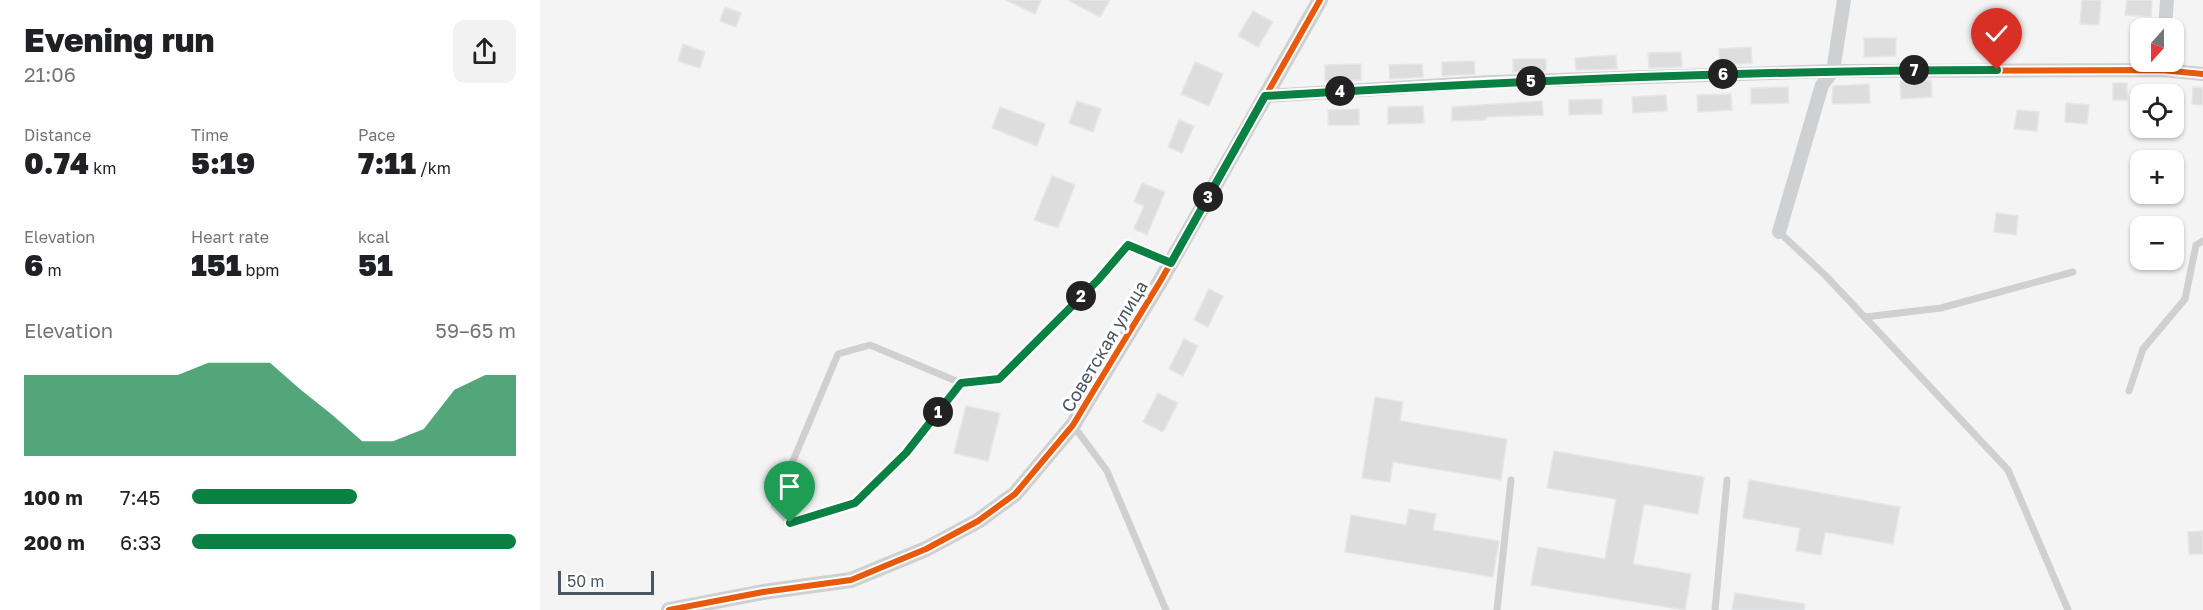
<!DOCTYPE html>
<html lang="en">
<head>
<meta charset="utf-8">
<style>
	:root { --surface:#fff; --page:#f2f2f2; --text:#202124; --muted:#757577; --accent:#0b8043 }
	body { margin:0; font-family:"Golos Text",sans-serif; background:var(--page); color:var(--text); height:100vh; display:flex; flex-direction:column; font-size:22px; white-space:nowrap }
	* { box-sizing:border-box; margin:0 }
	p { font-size:20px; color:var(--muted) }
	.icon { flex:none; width:33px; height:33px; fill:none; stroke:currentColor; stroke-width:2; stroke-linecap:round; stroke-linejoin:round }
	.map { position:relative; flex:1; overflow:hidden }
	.side { display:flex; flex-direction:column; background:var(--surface); width:540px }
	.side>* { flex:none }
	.needle { width:39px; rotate:201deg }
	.buttons { position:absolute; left:1590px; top:18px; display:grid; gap:12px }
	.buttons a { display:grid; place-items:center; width:54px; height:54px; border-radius:12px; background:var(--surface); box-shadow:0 2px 4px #0004; font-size:30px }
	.scale { position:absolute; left:18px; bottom:15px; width:96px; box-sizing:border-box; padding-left:6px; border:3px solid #4a5661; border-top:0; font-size:16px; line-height:21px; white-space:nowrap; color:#4a5661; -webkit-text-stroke:4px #fff; paint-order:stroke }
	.pin { position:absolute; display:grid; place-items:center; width:51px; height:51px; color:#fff; margin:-62px -26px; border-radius:50% 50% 50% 0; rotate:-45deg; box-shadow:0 0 6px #0007 }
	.pin .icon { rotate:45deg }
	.km { position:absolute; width:30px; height:30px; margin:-15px; border-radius:50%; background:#222; color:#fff; font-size:16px; line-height:30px; text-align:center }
	.round { display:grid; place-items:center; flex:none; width:63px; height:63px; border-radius:12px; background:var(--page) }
	.overview { display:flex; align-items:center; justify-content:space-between; height:102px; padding:0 24px }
	h1 { font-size:33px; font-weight:800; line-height:45px }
	.metrics { display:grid; grid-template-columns:repeat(3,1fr); gap:9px; height:102px; padding:6px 24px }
	.metrics div { display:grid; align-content:center }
	.metrics b { font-size:30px; font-weight:800 }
	.metrics small { font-size:16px; font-weight:400 }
	.metrics p { font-size:16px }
	.chart { height:168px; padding:12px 24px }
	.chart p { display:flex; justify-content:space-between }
	.chart svg { width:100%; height:108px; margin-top:6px; fill:var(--accent); opacity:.7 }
	ul { padding:0 24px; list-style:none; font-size:20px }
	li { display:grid; grid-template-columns:96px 72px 1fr; align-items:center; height:45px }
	li i { height:15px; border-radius:8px; background:var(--accent) }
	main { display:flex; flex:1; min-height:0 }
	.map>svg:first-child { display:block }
</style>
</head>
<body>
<main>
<section class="side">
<div class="overview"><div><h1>Evening run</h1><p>21:06</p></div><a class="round"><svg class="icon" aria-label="share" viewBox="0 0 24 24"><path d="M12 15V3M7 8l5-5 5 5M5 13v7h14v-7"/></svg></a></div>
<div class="metrics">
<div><p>Distance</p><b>0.74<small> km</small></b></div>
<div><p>Time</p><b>5:19</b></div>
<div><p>Pace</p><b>7:11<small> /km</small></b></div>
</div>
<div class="metrics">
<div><p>Elevation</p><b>6<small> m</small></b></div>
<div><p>Heart rate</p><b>151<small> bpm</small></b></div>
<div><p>kcal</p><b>51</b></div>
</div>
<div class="chart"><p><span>Elevation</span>59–65 m</p>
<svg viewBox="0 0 160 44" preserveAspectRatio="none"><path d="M0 44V11L10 11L20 11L30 11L40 11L50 11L60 6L70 6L80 6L90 17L100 27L110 38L120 38L130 33L140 17L150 11L160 11V44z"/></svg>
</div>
<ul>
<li><b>100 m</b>7:45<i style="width:51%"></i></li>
<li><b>200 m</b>6:33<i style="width:100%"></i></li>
</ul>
</section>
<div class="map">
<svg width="1663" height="610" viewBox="0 0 1663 610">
	<rect width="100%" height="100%" fill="#f4f4f4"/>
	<g fill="#ddddde" stroke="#e5e6e7" stroke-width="1.5">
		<path d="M466,0H501L495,14Z"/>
		<path d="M528,0H570L560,17Z"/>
		<path d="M1542,0H1561L1559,25L1540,24Z"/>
		<path d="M1587,0H1612L1611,17L1585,15Z"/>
		<path d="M185,7L201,13L196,27L180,21Z"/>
		<path d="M713,11L733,22L718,47L698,36Z"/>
		<path d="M1324,38H1356V56L1324,57Z"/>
		<path d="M143,44L165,52L160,68L138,61Z"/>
		<path d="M1211,47L1212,63L1180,65L1179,49Z"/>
		<path d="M1141,52L1142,67L1109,68L1108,53Z"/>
		<path d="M1076,55L1077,69L1036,70L1035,58Z"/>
		<path d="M973,59H1006V71L973,72Z"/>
		<path d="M934,61L935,74L902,76V62Z"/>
		<path d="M655,62L683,74L669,106L641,94Z"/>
		<path d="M821,64V80L785,81V65Z"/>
		<path d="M882,64L883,77L850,79L849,65Z"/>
		<path d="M1391,80L1392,97L1361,99L1360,81Z"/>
		<rect x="1573" y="83" width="14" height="17"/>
		<path d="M1329,84L1330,103L1292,104L1293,86Z"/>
		<path d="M1248,87L1249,103L1211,104V88Z"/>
		<path d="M1653,87L1663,88V105L1652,104Z"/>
		<path d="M1191,94L1192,110L1158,112L1157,95Z"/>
		<path d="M1126,95L1127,111L1093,113L1092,97Z"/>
		<path d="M1062,99V114L1029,115V100Z"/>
		<path d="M537,101L561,109L553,132L529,123Z"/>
		<path d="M1002,101L1003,115L946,117V120L912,121V107Z"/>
		<path d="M1526,103L1549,105L1547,124L1525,122Z"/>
		<path d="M883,106L884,123L848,124V107Z"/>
		<path d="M460,107L505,124L497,146L452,128Z"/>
		<path d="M819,109V125H788V110Z"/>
		<path d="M1477,110L1499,112L1497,131L1474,129Z"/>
		<path d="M639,120L654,126L642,153L628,147Z"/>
		<path d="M512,176L535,185L518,228L494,220Z"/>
		<path d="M602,183L625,192L607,235L594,229L604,206L594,202Z"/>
		<path d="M1456,213L1478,216L1476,235L1454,232Z"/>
		<path d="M669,289L683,296L668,327L654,320Z"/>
		<path d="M644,339L658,346L643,376L629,369Z"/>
		<path d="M618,393L638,403L623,432L603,422Z"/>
		<path d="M835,397L863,402L860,421L967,439L961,480L853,462L850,482L822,478Z"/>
		<path d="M426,406L460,413L448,461L414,453Z"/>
		<path d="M1014,451L1164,477L1158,514L1104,504L1093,564L1151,574L1145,610L991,585L998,547L1065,559L1076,499L1007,488Z"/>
		<path d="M1209,480L1360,507L1353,544L1285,532L1281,555L1256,551L1260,528L1203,518Z"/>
		<path d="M869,509L896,514L893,530L959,541L953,577L805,552L811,515L866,525Z"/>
		<path d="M1663,531V554H1649L1648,532Z"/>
		<path d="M1195,593L1265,604L1264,610H1192Z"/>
	</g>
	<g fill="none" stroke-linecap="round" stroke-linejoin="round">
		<g stroke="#ced0d2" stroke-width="7">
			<path d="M1239,232L1286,276L1468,470L1528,610"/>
			<path d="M1325,317L1401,308L1533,272"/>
			<path d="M421,383L366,453L315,503L250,523L234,506L298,354L330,345L421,383L459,379L558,280L588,245L631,263"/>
			<path d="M1589,391L1603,349L1645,299L1656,245L1663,241"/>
			<path d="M533,425L567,471L626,610"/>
			<path d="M957,610L971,480"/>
			<path d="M1175,610L1187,480"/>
		</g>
		<g stroke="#ced0d2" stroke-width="14">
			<path d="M1625,28L1627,0"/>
			<path d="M725,96L951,82L1293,71L1621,70L1663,74"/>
			<path d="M1239,232L1282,85L1293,71L1304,0"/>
		</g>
		<path stroke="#ced0d2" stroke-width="16" d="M129,610L223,592L311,580L386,549L438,521L475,494L533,425L554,390L621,280L780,0"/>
		<defs>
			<g id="cycleway">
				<path d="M725,96L951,82L1293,71L1621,70L1663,74"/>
				<path d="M129,610L223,592L311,580L386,549L438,521L475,494L533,425L554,390L621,280L780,0"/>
			</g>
		</defs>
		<use href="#cycleway" stroke="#fff" stroke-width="10"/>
		<use href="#cycleway" stroke="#e8590c" stroke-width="6"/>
	</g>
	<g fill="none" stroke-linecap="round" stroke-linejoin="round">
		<defs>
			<path id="route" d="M250,523L315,503L366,453L421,383L459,379L558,280L588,245L631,263L725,96C969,81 1213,70 1457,70"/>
		</defs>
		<use href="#route" stroke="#fff" stroke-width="12"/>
		<use href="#route" stroke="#0b8043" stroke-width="8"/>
	</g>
	<g text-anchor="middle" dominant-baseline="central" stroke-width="6" stroke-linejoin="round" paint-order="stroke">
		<g font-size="18" fill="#4a5661" stroke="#fff">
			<text transform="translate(564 346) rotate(-59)">Советская улица</text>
		</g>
	</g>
</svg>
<div class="buttons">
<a><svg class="needle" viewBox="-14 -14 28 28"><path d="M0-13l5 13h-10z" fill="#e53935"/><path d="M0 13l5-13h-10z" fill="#757577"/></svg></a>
<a><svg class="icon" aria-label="locate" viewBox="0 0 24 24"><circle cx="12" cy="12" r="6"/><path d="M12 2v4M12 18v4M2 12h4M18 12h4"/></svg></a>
<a>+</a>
<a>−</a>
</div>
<div class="scale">50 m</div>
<div class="pin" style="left:250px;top:523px;background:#1e9e55"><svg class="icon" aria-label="arrive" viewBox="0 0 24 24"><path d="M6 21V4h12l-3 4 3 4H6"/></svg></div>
<div class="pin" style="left:1457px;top:70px;background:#d93025"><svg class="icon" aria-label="check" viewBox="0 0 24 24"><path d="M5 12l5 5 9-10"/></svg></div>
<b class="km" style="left:398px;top:412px">1</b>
<b class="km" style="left:541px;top:296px">2</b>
<b class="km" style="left:668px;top:197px">3</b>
<b class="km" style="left:800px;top:91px">4</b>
<b class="km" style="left:991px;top:81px">5</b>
<b class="km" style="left:1183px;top:74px">6</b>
<b class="km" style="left:1374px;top:70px">7</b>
</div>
</main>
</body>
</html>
